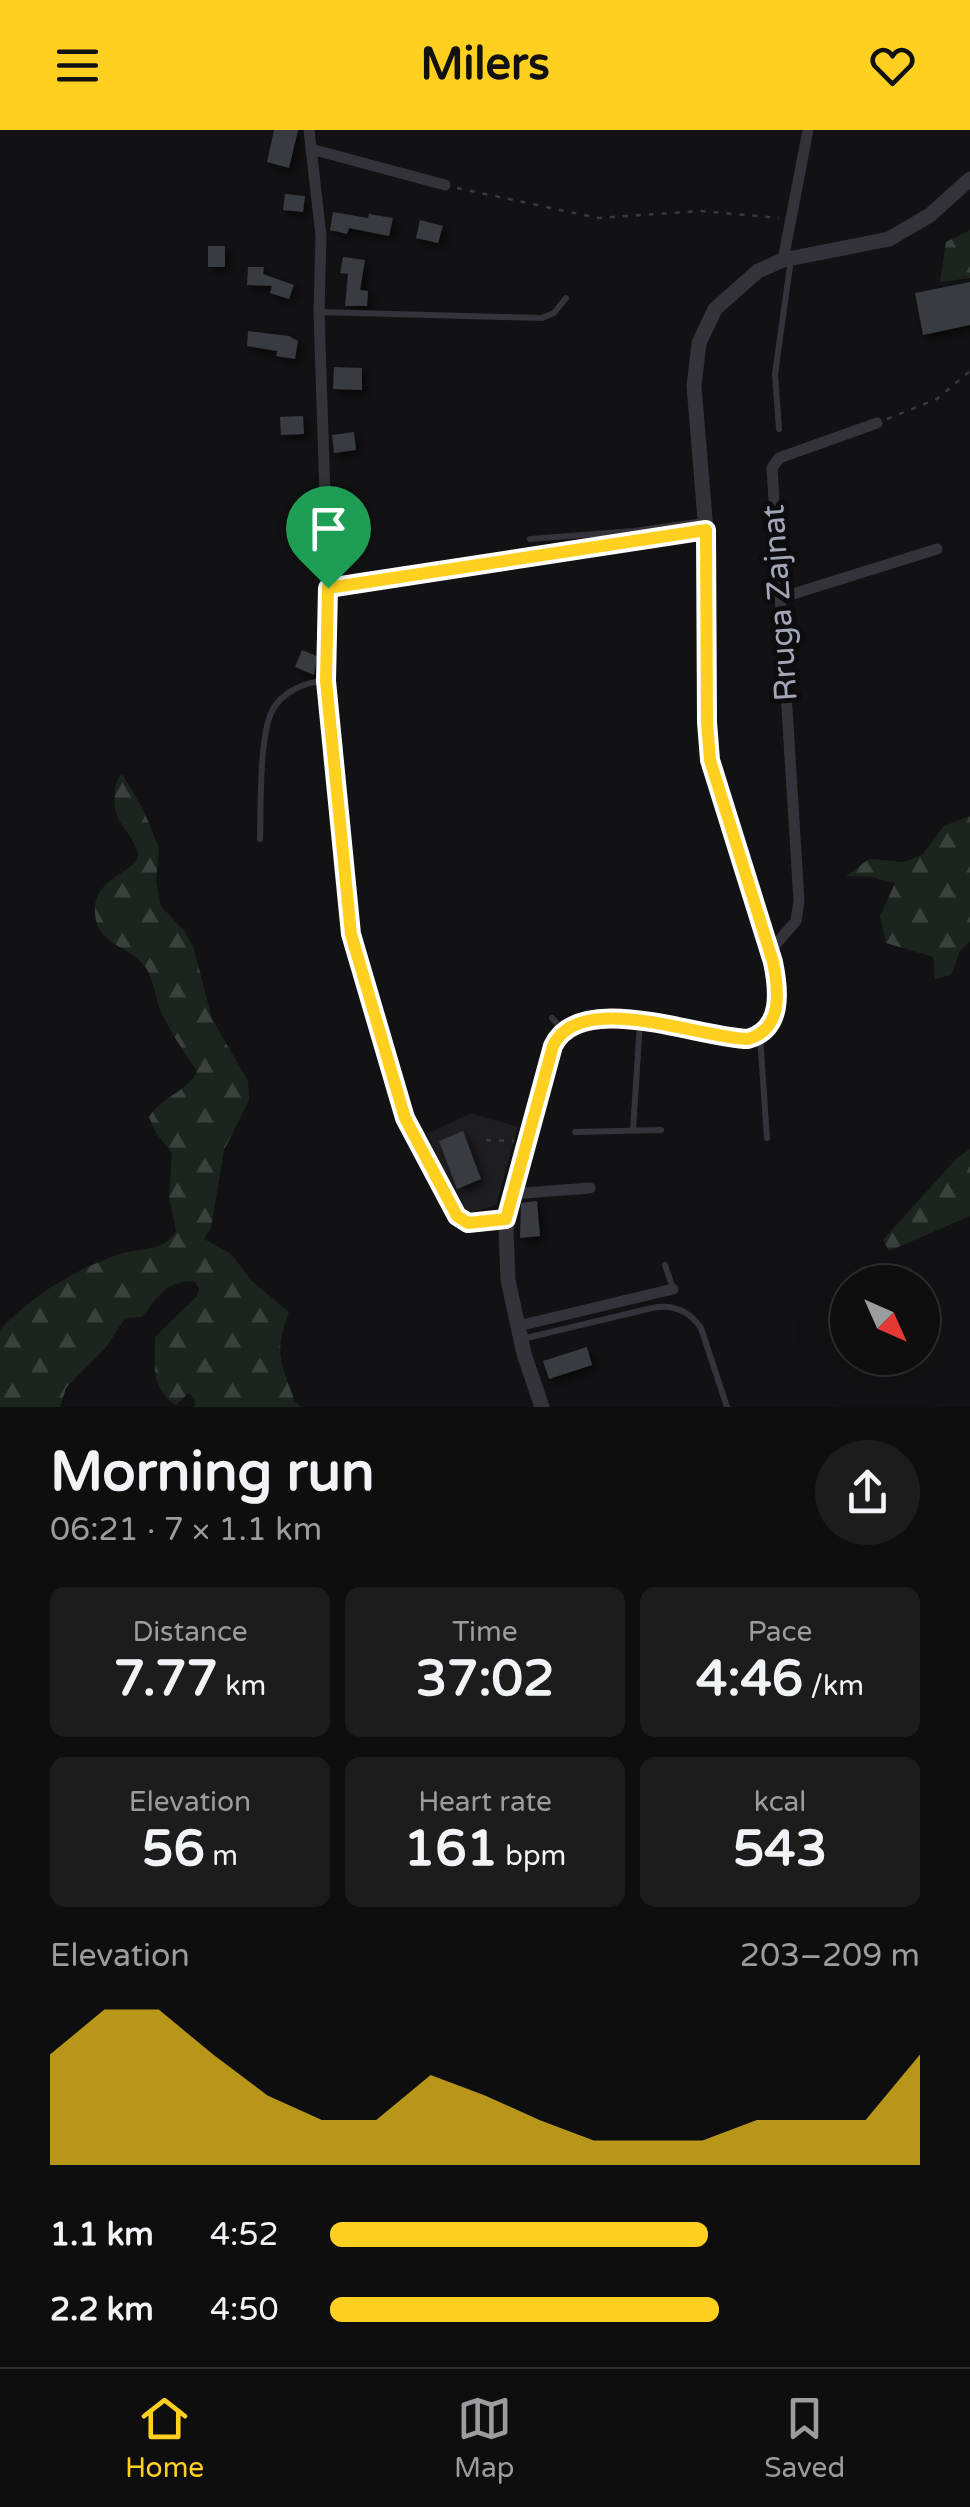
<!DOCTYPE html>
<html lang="en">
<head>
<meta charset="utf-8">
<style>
	:root { --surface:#0e0e0f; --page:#1c1c1d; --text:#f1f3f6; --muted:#9b9c9e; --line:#2e2e2f; --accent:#ffd01f }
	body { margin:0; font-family:"Varela Round",sans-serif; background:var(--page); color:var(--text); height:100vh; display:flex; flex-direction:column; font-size:38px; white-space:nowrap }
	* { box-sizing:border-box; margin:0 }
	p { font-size:32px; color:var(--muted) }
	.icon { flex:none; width:55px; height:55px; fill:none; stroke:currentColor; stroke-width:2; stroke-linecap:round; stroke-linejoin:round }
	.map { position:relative; height:1277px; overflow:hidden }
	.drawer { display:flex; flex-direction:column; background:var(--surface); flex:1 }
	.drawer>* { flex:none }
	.needle { width:65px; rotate:135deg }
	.controls { position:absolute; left:830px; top:1135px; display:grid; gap:20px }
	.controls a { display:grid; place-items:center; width:110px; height:110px; border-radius:50%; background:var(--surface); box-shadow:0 10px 40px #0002,0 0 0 2px var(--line); font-size:50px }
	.pin { position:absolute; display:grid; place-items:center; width:85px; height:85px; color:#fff; margin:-102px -42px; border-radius:50% 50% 50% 0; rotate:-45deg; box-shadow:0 0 10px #0007 }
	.pin .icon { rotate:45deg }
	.round { display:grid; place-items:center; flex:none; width:105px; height:105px; border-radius:52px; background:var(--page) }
	.summary { display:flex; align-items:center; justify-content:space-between; height:170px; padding:0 50px }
	h1 { font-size:55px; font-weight:700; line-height:75px }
	.metrics { display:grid; grid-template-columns:repeat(3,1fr); gap:15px; height:170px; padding:10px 50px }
	.metrics div { display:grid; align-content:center; border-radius:15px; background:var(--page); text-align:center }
	.metrics b { font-size:50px; font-weight:700 }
	.metrics small { font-size:28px; font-weight:400 }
	.metrics p { font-size:28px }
	.chart { height:280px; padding:20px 50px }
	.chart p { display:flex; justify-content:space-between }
	.chart svg { width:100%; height:180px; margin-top:10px; fill:var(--accent); opacity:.7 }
	ul { padding:0 50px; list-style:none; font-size:32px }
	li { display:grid; grid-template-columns:160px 120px 1fr; align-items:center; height:75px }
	li i { height:25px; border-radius:12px; background:var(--accent) }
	header { display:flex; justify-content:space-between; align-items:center; height:130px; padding:0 50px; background:var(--accent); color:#111; font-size:45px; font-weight:700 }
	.tab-bar { display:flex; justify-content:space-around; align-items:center; height:140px; border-top:2px solid var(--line); background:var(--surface); font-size:28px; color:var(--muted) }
	.tab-bar a { display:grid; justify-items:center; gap:5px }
	.tab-bar .selected { color:var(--accent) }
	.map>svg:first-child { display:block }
</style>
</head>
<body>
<header><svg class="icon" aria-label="menu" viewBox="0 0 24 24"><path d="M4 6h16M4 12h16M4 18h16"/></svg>Milers<svg class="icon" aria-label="heart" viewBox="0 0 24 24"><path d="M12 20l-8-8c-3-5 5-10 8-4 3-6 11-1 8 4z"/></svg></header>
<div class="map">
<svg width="970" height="1277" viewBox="0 0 970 1277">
	<defs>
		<pattern id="forest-firs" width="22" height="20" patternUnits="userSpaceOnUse" patternTransform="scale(2.5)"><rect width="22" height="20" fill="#1c241e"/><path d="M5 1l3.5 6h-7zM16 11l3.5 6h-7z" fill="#3a413c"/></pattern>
		<filter id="shadow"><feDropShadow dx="4.5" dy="4.5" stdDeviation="5" flood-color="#0009"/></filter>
	</defs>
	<rect width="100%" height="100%" fill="#121214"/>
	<path fill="#1e1e21" d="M471,983L518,997L496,1075L463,1085L427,1004Z"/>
	<g fill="url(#forest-firs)">
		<path d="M970,100V148L940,152L946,112Z"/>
		<path d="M122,644L143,679L159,718L156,751L161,776L185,802L194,819L212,889L248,951L249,970L224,1020L211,1098L204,1109L231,1124L252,1151L289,1182C273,1224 281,1232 295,1272L302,1277H194L195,1270L189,1263L176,1275C150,1260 155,1233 155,1207L197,1166L199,1158L194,1151C165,1151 159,1166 142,1187L125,1188L107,1216L66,1258L60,1277H0V1200C32,1165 76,1139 120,1124C140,1117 164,1123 176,1101L169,1067L172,1023L156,1003L149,987C162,966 189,961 197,941C184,922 171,903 161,882C155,868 154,850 146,838C131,815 98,817 95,784C91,743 145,743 137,720C128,697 112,693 115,664C116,655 115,651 122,644Z"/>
		<path d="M970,686V811L960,821L951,845L935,849L933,827L886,813L880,786L895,753L871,747L846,746L869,729L904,732L922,725L944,696Z"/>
		<path d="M970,1019V1086L889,1121L883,1110L957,1028Z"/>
	</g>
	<g fill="#393a3f" filter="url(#shadow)">
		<path d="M274,0H298L289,38L267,32Z"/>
		<path d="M285,64L305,66L303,82L283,80Z"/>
		<path d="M333,82L368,88L369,84L393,88L389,106L349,98L347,104L330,100Z"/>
		<path d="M420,90L443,96L438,113L416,108Z"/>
		<rect x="208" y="116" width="17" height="21"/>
		<path d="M343,127L365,130L360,160L368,161L367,176H345L348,144L340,143Z"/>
		<path d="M248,137H264L263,144L294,155L289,169L270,163L272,156L247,155Z"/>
		<path d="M970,152V195L923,205L915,163Z"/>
		<path d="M248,201L289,206L298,211L295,229L276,226L277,221L247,216Z"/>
		<path d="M334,237L362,238V260L333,259Z"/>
		<path d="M303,286L304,304L281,305L280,287Z"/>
		<path d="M354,302L356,320L334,323L332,305Z"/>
		<path d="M302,520L317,526L314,545L295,537Z"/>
		<path d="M463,1001L481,1049L457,1059L439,1011Z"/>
		<path d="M537,1071L540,1106L520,1108L521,1073Z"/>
		<path d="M587,1217L592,1235L549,1249L543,1231Z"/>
	</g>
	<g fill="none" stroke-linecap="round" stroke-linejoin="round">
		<g stroke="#393a40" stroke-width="2.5" stroke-dasharray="5 8" stroke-linecap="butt">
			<path d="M457,58L598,88L701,81L779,88"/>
			<path d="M887,289L937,269L970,241"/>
			<path d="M486,1010L514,1011"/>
		</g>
		<g stroke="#333339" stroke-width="6">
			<path d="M320,182L542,188L554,183L566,168"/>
			<path d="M779,299L775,244L791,129"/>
			<path d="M530,409L634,401L704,391"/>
			<path d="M260,709C261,678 259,607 272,581C282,562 304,552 325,551"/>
			<path d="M552,888L562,899"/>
			<path d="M760,906L767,1008"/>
			<path d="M633,1000L640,892"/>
			<path d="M575,1002L661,1000"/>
			<path d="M665,1135L673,1158"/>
			<path d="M522,1209L652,1178C672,1174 689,1181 701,1198L727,1277"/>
		</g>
		<g stroke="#333339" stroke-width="11">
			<path d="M309,0L321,106L319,182L328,458L326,551L348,787L405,988L457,1086L468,1093L506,1089"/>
			<path d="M311,19L445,55"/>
			<path d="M783,130L808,0"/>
			<path d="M328,458L706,400"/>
			<path d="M780,468L937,419"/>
			<path d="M770,821L796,791L799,771L772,338L779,328L877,293"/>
			<path d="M511,1064L590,1058"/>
			<path d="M518,1196L673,1159"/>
		</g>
		<path stroke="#333339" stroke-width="15" d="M542,1277L524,1224L508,1150L506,1100L511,1064L557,907C591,865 700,908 748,909L765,900L774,888L777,857L773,833L715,649L708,612L707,413L694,256L699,213L715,179L758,141L783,130L889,109L930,85L970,49"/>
	</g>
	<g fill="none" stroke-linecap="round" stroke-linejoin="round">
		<defs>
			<path id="route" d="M706,400L707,592L710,630L773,832C779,861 783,899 748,909C699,908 580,859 553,916L506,1089L468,1093L457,1086L405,988L351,804L326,551L328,458Z"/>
		</defs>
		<use href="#route" stroke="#fff" stroke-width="20"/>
		<use href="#route" stroke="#ffd01f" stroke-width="12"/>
	</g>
	<g text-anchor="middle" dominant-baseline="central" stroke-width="10" stroke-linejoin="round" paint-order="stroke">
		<g font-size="32" fill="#a2a6b6" stroke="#0d0d0f">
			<text transform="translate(780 473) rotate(-94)">Rruga Zajnat</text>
		</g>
	</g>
</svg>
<div class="controls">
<a><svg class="needle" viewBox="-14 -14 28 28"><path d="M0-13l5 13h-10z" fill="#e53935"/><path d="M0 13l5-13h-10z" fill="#9b9c9e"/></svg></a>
</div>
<div class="pin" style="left:328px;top:458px;background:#1e9e55"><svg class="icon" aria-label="arrive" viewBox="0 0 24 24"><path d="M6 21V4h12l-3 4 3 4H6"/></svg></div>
</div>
<section class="drawer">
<div class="summary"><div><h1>Morning run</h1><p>06:21 · 7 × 1.1 km</p></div><a class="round"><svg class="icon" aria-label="share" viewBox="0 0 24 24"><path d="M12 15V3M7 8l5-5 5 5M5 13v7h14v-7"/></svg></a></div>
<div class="metrics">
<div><p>Distance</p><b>7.77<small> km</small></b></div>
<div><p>Time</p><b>37:02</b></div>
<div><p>Pace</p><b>4:46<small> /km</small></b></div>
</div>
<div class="metrics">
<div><p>Elevation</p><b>56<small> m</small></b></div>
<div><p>Heart rate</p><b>161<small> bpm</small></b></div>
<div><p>kcal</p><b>543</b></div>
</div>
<div class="chart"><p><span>Elevation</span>203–209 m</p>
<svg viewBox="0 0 160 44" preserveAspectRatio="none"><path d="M0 44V17L10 6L20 6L30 17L40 27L50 33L60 33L70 22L80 27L90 33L100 38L110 38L120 38L130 33L140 33L150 33L160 17V44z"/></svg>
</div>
<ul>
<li><b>1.1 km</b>4:52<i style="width:64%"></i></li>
<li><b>2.2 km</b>4:50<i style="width:66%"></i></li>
</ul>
</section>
<nav class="tab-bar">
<a class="selected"><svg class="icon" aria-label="home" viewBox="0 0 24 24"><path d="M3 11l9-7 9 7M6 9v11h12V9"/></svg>Home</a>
<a><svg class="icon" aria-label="map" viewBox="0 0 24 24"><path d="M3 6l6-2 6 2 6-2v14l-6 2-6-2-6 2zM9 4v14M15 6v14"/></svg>Map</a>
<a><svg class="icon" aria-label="saved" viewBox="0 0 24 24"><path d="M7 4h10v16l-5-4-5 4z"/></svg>Saved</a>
</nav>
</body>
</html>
